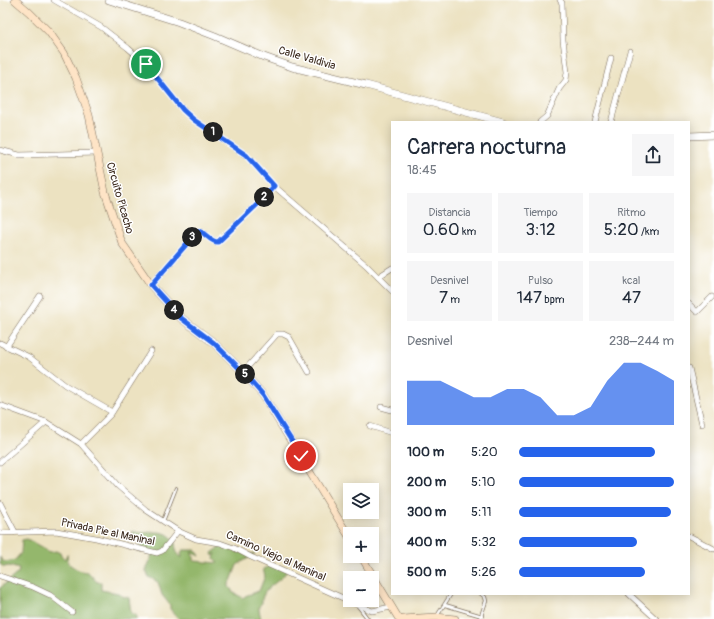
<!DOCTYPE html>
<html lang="es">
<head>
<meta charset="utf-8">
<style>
	:root { --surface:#fff; --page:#f6f6f7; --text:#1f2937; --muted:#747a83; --accent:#2563eb }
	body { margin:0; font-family:Pangolin,sans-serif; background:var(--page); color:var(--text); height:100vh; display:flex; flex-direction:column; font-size:15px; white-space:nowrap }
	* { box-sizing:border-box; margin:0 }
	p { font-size:13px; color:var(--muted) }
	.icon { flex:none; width:22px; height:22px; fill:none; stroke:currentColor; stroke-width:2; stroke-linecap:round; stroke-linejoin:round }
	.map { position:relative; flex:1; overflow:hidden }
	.side { position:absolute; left:391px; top:121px; width:299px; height:474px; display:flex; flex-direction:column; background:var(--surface); border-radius:0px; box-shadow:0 2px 10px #0003 }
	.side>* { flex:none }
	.controls { position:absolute; left:343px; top:483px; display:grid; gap:8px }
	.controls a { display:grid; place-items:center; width:36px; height:36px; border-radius:0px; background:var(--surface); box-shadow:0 2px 10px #0003; font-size:20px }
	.pin { position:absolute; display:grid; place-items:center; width:34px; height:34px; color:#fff; margin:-17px; border:2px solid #fff; border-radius:50%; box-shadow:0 1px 4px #0007 }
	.km { position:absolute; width:20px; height:20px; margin:-10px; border-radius:50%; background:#222; color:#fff; font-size:11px; line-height:20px; text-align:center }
	.round { display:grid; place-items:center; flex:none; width:42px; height:42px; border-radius:0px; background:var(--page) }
	.overview { display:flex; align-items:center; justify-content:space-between; height:68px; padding:0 16px }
	h1 { font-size:22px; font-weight:600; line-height:30px }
	.metrics { display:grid; grid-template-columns:repeat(3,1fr); gap:6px; height:68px; padding:4px 16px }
	.metrics div { display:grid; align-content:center; border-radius:0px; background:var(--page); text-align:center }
	.metrics b { font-size:17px; font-weight:600 }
	.metrics small { font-size:11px; font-weight:400 }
	.metrics p { font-size:11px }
	.chart { height:112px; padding:8px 16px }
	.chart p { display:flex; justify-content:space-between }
	.chart svg { width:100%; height:72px; margin-top:4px; fill:var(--accent); opacity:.7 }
	ul { padding:0 16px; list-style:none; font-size:13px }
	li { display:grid; grid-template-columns:64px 48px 1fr; align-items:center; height:30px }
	li i { height:10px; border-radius:5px; background:var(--accent) }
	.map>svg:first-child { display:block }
</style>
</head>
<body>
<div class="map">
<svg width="714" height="619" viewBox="0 0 714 619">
	<rect width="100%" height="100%" fill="#fff"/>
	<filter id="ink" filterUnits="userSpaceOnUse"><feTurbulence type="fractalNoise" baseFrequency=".025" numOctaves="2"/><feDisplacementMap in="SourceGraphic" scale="8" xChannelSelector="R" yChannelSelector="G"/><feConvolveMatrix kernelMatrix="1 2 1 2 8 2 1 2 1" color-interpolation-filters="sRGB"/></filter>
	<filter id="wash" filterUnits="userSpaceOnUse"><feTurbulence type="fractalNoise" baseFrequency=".012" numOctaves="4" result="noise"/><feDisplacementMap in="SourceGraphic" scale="16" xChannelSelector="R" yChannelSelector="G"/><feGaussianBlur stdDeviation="0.9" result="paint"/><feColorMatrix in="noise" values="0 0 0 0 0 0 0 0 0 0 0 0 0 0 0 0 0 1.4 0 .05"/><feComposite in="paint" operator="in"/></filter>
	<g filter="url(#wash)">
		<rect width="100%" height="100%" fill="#ece2c1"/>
		<g fill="#94b76c" stroke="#687045">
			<path d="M132,531C144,535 153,530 164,533C169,534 171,538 175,540C175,547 176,554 182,558L181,553L183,550H196L200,556L191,552L194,557V561L218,563L214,558L216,553L213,556L212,553L223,545L246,554H255L237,565L231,581L229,583V587L232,590V592L243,598L245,596L259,591L265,576L263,569L272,565L288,569C281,583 261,587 262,603L259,606V610L261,619H179L170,609V605L162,595L158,582L149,577L146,571L152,555L141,549L139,553L138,549L142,547L133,535Z"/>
			<path d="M27,539L50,552L56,551L60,553L61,556L65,559L67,554L68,563C74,568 80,572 88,572L97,582H101V590L118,593L122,596L129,598L131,613L136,615L137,619H0V588L18,573L19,569L9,566L4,567L0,564V557L2,561L7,562L15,560L21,553L22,540Z"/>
		</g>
	</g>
	<g filter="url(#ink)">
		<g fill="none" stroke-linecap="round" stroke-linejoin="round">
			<defs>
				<g id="service">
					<path d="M163,521L176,488"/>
					<path d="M445,605L482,616"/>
					<path d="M358,606L368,619"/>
					<path d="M437,616L451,594"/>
					<path d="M480,619L486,601L485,597L481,594"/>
				</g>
				<g id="minor">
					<path d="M54,0L101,27L128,48L146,64L183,110L194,120L246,155L274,186L366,265L392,291"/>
					<path d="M540,122L547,116L559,89L566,80L567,72L563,40L562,3L560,0"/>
					<path d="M595,122L611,58"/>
					<path d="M611,122L630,51"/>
					<path d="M0,150L19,155L97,153"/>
					<path d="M378,277L392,268"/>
					<path d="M151,285L197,232L200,231C206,234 211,242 218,242L263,199L274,186"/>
					<path d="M689,304L697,312L712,297"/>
					<path d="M0,343L29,357L65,385L112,412"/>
					<path d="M6,347L40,296"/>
					<path d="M689,368L702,424"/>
					<path d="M243,372L277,334H283L289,337L309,372"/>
					<path d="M0,405L46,422L81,444L118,486L146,510L178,531L196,539L220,543L234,548L251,557L372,611L391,607"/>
					<path d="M381,407L392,410"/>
					<path d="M370,426L392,433"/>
					<path d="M81,444L111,414L151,351"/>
					<path d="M0,462L46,422"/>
					<path d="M0,503L15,532"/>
					<path d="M0,533L56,531L96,538L157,553L162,551L178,531"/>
					<path d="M689,536L714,549"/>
					<path d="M0,576L33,587L50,595L72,612"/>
					<path d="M629,594L656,619"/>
				</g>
				<g id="tertiary">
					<path d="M109,0L179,22L215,36L264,57L292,67L366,85L503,122"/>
					<path d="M689,136L714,135"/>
				</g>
				<g id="secondary">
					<path d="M15,0L29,12L49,32L64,53L76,78L89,115L105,192L122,243L151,285L181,318L214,343L243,372L263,395L350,538"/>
					<path d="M361,556L399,619"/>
					<path d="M403,619L436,617L455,619"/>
				</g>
			</defs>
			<use href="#service" stroke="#796a57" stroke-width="4"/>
			<use href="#minor" stroke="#796a57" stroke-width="6"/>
			<use href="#tertiary" stroke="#796a57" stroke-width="8"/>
			<use href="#secondary" stroke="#796a57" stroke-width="8"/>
			<use href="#service" stroke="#fff" stroke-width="2.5"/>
			<use href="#minor" stroke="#fff" stroke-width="5"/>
			<use href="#tertiary" stroke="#fff" stroke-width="7"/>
			<use href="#secondary" stroke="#fee4c6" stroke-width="7"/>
		</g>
	</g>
	<g fill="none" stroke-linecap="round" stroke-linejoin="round" filter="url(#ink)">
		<defs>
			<path id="route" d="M146,64L183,110L194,120L246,155L274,186L263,199L218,242C211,242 206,234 200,231L197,232L151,285L181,318L214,343L243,372L263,395L301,456"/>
		</defs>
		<use href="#route" stroke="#fff" stroke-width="8"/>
		<use href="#route" stroke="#2563eb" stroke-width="5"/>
	</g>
	<g text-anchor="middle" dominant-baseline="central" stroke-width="3" stroke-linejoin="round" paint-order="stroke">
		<g font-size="11" fill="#3b2a1e" stroke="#fff">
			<text transform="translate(307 58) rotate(16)">Calle Valdivia</text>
			<text transform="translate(120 198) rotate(74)">Circuito Picacho</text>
			<text transform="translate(108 532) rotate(12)">Privada Pie al Maninal</text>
			<text transform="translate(276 556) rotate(24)">Camino Viejo al Maninal</text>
		</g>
	</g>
</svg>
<div class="controls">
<a><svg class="icon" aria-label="layers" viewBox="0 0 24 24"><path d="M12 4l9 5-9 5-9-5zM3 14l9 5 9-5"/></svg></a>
<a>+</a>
<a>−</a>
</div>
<div class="pin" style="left:146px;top:64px;background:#1e9e55"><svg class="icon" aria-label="arrive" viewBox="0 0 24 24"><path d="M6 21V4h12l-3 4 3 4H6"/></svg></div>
<div class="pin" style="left:301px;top:456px;background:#d93025"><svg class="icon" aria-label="check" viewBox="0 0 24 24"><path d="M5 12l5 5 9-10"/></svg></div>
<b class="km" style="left:213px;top:132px">1</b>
<b class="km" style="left:264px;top:197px">2</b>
<b class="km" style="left:192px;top:237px">3</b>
<b class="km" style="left:174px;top:310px">4</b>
<b class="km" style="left:245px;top:374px">5</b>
<section class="side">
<div class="overview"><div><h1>Carrera nocturna</h1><p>18:45</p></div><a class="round"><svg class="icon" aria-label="share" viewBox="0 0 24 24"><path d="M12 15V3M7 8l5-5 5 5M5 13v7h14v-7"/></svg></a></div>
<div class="metrics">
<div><p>Distancia</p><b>0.60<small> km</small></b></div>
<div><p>Tiempo</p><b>3:12</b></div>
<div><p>Ritmo</p><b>5:20<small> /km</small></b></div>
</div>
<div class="metrics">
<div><p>Desnivel</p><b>7<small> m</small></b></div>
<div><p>Pulso</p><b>147<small> bpm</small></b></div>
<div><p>kcal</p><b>47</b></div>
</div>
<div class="chart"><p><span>Desnivel</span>238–244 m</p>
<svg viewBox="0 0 160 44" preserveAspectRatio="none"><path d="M0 44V17L10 17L20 17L30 22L40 27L50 27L60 22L70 22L80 27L90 38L100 38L110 33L120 17L130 6L140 6L150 11L160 17V44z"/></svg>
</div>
<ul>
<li><b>100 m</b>5:20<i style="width:88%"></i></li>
<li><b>200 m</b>5:10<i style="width:100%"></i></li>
<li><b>300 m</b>5:11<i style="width:98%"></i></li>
<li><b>400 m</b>5:32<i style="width:76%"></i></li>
<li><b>500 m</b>5:26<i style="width:81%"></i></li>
</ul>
</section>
</div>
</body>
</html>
